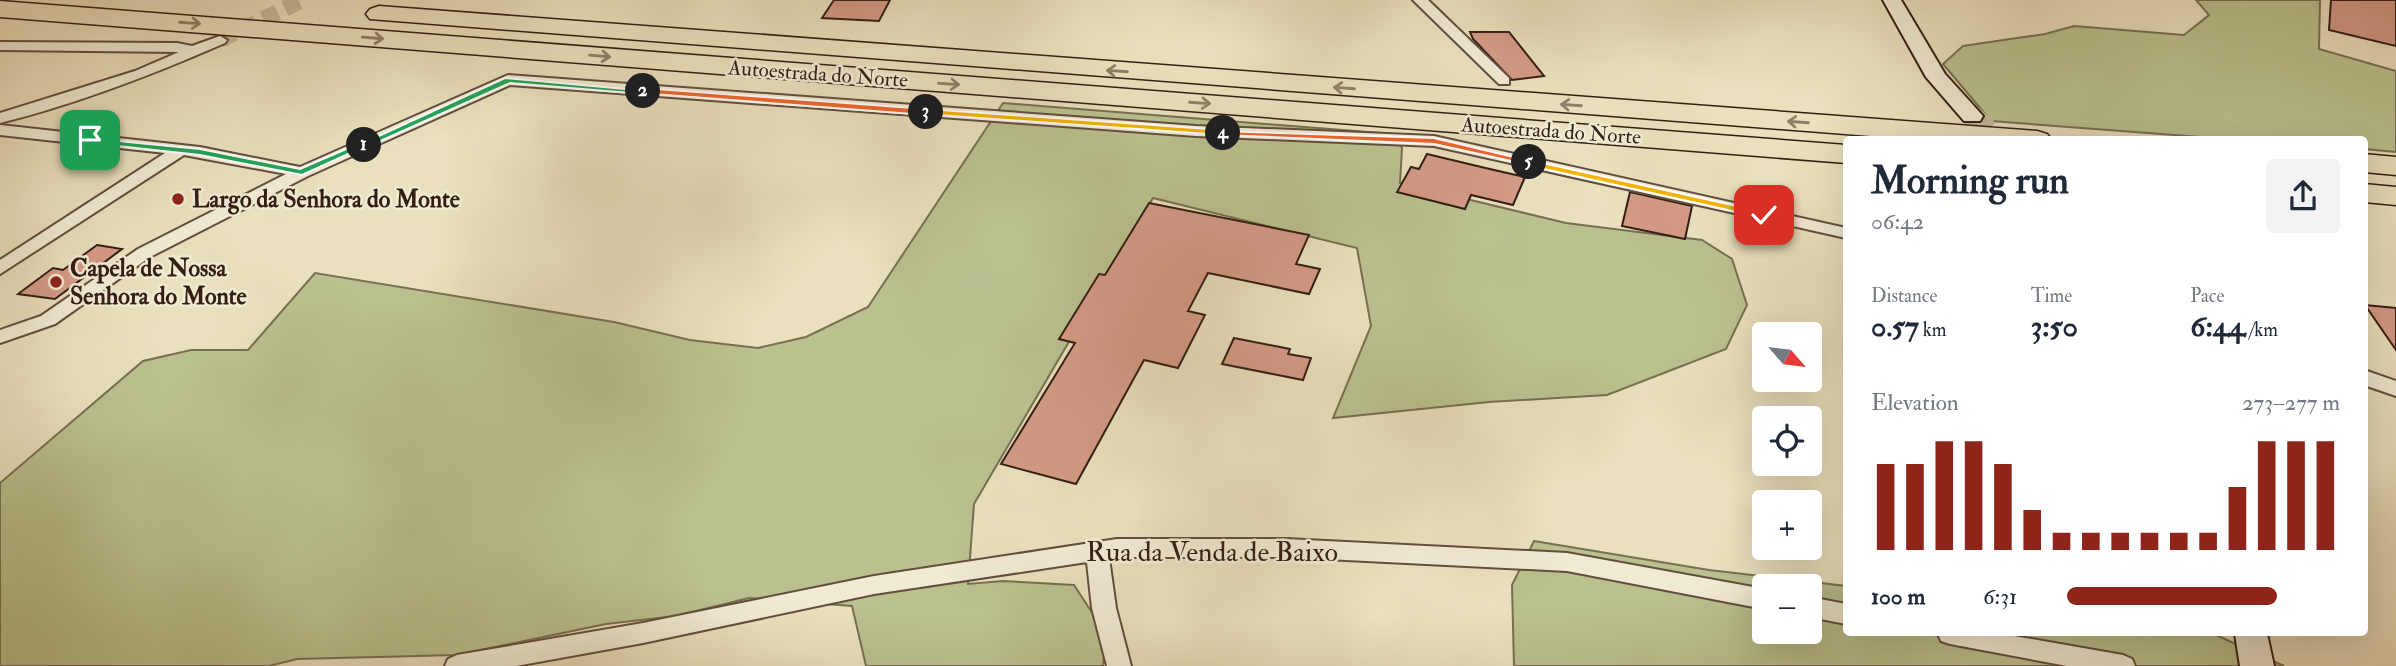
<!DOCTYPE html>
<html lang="en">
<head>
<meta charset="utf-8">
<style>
	:root { --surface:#fff; --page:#f2f2f3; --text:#1f2937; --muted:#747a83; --accent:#8f2418 }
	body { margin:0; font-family:"IM FELL Double Pica",serif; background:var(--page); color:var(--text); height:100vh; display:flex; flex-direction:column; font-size:26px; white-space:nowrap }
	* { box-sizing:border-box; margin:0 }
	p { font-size:23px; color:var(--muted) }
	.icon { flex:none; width:38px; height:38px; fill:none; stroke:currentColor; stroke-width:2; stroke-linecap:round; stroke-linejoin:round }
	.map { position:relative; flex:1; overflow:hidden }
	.drawer { position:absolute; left:1843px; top:136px; width:525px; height:500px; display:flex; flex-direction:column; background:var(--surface); border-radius:7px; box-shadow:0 7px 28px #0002 }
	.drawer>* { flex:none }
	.needle { width:46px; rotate:118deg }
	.buttons { position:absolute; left:1752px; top:322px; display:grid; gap:14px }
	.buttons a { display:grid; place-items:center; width:70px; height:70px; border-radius:7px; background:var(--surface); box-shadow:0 7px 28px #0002; font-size:35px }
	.pin { position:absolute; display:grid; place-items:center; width:60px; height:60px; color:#fff; margin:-30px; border-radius:14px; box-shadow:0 4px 10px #0006 }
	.km { position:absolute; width:35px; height:35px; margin:-18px; border-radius:50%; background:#222; color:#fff; font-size:19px; line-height:35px; text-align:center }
	.round { display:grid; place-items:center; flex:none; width:74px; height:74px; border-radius:7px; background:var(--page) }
	.summary { display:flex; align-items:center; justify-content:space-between; height:119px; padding:0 28px }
	h1 { font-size:38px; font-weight:800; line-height:52px }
	.stats { display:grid; grid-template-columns:repeat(3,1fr); gap:10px; height:119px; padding:7px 28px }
	.stats div { display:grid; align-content:center }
	.stats b { font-size:30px; font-weight:800 }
	.stats small { font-size:19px; font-weight:400 }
	.stats p { font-size:19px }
	.chart { height:196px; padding:14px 28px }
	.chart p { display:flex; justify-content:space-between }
	.chart svg { width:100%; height:126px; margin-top:7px; stroke:var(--accent); stroke-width:6 }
	ul { padding:0 28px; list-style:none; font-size:23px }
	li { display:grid; grid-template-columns:112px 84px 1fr; align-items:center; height:52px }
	li i { height:18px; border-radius:9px; background:var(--accent) }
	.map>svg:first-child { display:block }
</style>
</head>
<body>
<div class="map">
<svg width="2396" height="666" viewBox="0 0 2396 666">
	<rect width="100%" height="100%" fill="#eae0bd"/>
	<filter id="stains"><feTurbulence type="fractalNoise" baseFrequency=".00286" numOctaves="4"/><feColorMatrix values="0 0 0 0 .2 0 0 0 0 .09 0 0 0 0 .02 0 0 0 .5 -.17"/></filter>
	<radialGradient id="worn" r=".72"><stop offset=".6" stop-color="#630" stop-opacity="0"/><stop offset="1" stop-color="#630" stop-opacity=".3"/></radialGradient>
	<g fill="#bac18f" stroke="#777052" stroke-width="2" fill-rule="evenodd">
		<path d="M2196,0H2320L2319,49L2396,71V152L2364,149V140H2240L1991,121L1943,64L1963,46L2045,34L2074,26L2184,35L2209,15Z"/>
		<path d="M1003,103L1393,134L1402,148L1400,183L1566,223L1702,240L1732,259L1747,305L1726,349L1607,395L1489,402L1333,418L1371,326L1357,248L1153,198L974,504L968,584L1003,581L1074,585L1106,634L1103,666H866L852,606L749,598L676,616L606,624L457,655L297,659L269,666H0V483L143,361L191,350H248L315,273L614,322L690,340L758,348L806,337L868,307Z"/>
		<path d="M1534,541L1709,570L1846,586V634H2214L2284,666H1514L1512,585ZM1764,586H1810V632H1764Z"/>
	</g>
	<g fill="#d49a86" stroke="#341e14" stroke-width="2">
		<path d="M834,0H890L879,21L822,18Z"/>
		<path d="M2331,0H2396V46L2329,30Z"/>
		<path d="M1470,32H1509L1544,76L1512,80L1473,39Z"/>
		<path d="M1427,154L1494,170L1525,177L1513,205L1471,195L1465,209L1397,192L1411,167L1419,169Z"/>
		<path d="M1630,192L1692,206L1685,239L1622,226Z"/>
		<path d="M1149,203L1309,235L1296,264L1320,269L1309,294L1208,273L1188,311L1205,315L1178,368L1144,360L1076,484L1001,464L1075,343L1059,339L1099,274L1105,275Z"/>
		<path d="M97,245L122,249L55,299L18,294L53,268L63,270Z"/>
		<path d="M2365,305L2396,308V350Z"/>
		<path d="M1234,338L1290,349L1288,354L1311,358L1303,380L1222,364Z"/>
	</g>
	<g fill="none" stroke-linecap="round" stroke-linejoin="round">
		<path stroke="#c6b99b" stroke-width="16" stroke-dasharray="16 8" stroke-linecap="butt" d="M220,40L303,0"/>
		<path stroke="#c6b99b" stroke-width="22" stroke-dasharray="22 10" stroke-linecap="butt" d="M1972,116L1998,140"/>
		<defs>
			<g id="street">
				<path d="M1413,0H1428L1509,78V84H1499Z"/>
				<path d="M220,36L227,40L225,43C154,74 77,104 0,123V113L135,71L179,52L0,50V42L177,43L192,46Z"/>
				<path d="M508,75L1196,126L1434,136L1846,228V238L1434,146L1196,136L510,85L308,176L150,257L55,324L0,343V330L41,316L138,249L286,174L184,155L0,274V260L165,153L0,135V125L200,147L300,167Z"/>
				<path d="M2364,370L2396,381V396L2364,385Z"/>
				<path d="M1117,539H1286L1567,553L1764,589V609L1567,571L1286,557H1117L1109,558L1116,608L1131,666H1107L1092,608L1087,562L874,594L643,643L516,666H445L448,659L457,655L643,623L874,576Z"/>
				<path d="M1810,597L1846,604V624L1810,617Z"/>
				<path d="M1938,634H2003L2123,655L2132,659L2135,666H2067L1950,644L1941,641Z"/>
			</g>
			<g id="secondary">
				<path d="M1883,0H1901L1945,74L1983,116L1980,121H1964L1926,77Z"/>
				<path d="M2235,634H2267L2274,666H2240Z"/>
			</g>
			<g id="highway">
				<path d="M0,1L1846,145V163L0,17Z"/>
				<path d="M379,6L2037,131L2047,134L2052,140H1922L370,19L366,14L370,9Z"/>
				<path d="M2364,154L2396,157V175L2364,172Z"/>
				<path d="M2364,184L2396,187V205L2364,202Z"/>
			</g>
		</defs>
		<use href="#street" stroke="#624e3e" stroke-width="4"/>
		<use href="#secondary" stroke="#341e14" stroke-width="4"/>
		<use href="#highway" stroke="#341e14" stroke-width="3"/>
		<use href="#street" fill="#f1ebd4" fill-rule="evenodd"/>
		<use href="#secondary" fill="#f1ebd4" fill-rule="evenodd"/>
		<use href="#highway" fill="#eae0bd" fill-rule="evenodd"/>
	</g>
	<defs><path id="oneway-shaft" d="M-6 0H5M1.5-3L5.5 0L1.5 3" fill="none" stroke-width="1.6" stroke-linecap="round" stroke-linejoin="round" transform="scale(1.75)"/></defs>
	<g stroke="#8f7f68">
		<use href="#oneway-shaft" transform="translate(190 23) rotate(4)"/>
		<use href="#oneway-shaft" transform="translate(373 38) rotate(5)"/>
		<use href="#oneway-shaft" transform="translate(600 56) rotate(5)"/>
		<use href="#oneway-shaft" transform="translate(1117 71) rotate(-176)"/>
		<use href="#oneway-shaft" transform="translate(949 84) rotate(4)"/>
		<use href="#oneway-shaft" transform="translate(1344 88) rotate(-176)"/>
		<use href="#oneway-shaft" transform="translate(1200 103) rotate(4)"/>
		<use href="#oneway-shaft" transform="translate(1571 105) rotate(-176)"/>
		<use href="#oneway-shaft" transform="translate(1798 122) rotate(-176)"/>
	</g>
	<path fill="#22a559" stroke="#fff" stroke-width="2" d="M87,138L200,149L300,169L360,143L368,145L302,175L200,155L90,143Z"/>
	<path fill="#22a559" stroke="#fff" stroke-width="2" d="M505,78L647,91L643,94L510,83L367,147L359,145Z"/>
	<path fill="#f0652b" stroke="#fff" stroke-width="2" d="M643,88L926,109L931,112L926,115L640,93Z"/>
	<path fill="#f5b400" stroke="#fff" stroke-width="2" d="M926,109L1223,130L1228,133L1223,135L923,114Z"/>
	<path fill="#f0652b" stroke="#fff" stroke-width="2" d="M1219,131L1434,138L1534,162L1529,165L1434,144L1223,135Z"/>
	<path fill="#f5b400" stroke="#fff" stroke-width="2" d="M1529,160L1764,212L1769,215L1764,218L1526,165Z"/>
	<g fill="#8f2418" stroke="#f1ebd4" stroke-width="2.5">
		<circle cx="178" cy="199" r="7"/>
		<circle cx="56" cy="282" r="7"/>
	</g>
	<g text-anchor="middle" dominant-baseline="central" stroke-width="5" stroke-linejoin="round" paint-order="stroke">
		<g font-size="21" fill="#341e14" stroke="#f1ebd4">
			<text transform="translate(818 74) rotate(4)">Autoestrada do Norte</text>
			<text transform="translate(1551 131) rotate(4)">Autoestrada do Norte</text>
		</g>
		<g font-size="24" font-weight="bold" fill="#341e14" stroke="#f1ebd4" text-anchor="start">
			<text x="192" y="199">Largo da Senhora do Monte</text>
			<text x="70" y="268">Capela de Nossa<tspan x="70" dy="28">Senhora do Monte</tspan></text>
		</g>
		<g font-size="28" fill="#341e14" stroke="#f1ebd4">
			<text x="1212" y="552">Rua da Venda de Baixo</text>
		</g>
	</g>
	<rect width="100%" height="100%" filter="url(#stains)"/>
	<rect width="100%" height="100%" fill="url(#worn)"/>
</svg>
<div class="buttons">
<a><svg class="needle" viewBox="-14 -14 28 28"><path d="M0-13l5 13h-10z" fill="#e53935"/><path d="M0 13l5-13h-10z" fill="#747a83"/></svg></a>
<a><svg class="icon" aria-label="locate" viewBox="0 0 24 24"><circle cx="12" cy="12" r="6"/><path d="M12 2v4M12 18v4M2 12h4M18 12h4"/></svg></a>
<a>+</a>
<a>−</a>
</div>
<div class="pin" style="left:90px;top:140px;background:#1e9e55"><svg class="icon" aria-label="arrive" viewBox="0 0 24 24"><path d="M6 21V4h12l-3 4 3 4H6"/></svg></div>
<div class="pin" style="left:1764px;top:215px;background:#d93025"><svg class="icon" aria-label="check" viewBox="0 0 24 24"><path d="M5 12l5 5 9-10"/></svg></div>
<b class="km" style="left:364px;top:145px">1</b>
<b class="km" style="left:643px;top:91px">2</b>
<b class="km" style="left:926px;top:112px">3</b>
<b class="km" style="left:1223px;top:133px">4</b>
<b class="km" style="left:1529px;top:162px">5</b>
<section class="drawer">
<div class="summary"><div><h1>Morning run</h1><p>06:42</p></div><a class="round"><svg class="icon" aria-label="share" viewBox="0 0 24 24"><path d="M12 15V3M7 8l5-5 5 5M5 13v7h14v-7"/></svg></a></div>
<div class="stats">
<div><p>Distance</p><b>0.57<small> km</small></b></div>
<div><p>Time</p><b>3:50</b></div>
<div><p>Pace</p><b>6:44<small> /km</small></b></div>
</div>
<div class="chart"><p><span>Elevation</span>273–277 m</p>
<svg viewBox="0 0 160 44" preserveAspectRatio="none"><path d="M5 44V14M15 44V14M25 44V6M35 44V6M45 44V14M55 44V30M65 44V38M75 44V38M85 44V38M95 44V38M105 44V38M115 44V38M125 44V22M135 44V6M145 44V6M155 44V6"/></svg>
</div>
<ul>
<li><b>100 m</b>6:31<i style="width:77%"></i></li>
</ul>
</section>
</div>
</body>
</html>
